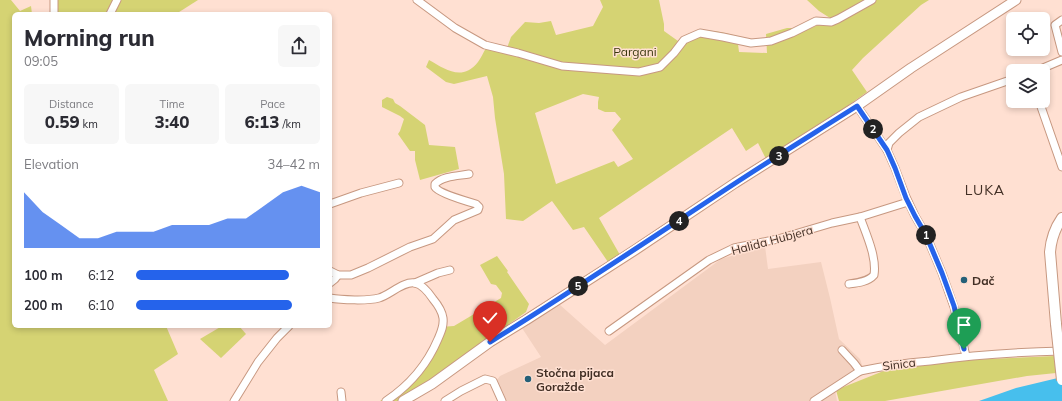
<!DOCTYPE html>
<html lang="en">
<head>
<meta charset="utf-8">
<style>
	:root { --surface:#fff; --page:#f7f7f7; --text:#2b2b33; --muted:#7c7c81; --accent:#2563eb }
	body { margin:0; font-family:Mulish,sans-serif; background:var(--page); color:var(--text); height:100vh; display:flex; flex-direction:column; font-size:15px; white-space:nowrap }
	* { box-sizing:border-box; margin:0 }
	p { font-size:13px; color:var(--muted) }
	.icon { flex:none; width:22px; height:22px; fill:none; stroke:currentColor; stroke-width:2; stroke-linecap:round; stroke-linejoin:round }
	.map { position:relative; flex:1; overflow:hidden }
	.panel { position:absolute; left:12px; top:12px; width:320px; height:316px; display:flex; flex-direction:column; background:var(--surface); border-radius:6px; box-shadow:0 2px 6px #0003 }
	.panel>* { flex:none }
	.buttons { position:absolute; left:1006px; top:12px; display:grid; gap:8px }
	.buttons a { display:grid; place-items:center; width:44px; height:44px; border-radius:6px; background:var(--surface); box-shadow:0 2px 6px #0003; font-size:20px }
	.pin { position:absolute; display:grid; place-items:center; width:34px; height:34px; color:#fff; margin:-41px -17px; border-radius:50% 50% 50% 0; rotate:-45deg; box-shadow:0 0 4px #0007 }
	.pin .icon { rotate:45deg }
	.km { position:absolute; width:20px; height:20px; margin:-10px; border-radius:50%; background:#222; color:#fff; font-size:11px; line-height:20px; text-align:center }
	.round { display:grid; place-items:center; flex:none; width:42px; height:42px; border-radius:6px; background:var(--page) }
	.headline { display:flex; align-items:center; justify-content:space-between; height:68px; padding:0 12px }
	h1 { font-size:22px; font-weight:800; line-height:30px }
	.figures { display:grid; grid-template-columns:repeat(3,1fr); gap:6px; height:68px; padding:4px 12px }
	.figures div { display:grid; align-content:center; border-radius:6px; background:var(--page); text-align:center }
	.figures b { font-size:17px; font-weight:800 }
	.figures small { font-size:11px; font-weight:400 }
	.figures p { font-size:11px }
	.chart { height:112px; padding:8px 12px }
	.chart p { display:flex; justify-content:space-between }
	.chart svg { width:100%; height:72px; margin-top:4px; fill:var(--accent); opacity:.7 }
	ul { padding:0 12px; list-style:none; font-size:13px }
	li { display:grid; grid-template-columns:64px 48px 1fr; align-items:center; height:30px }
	li i { height:10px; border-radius:5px; background:var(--accent) }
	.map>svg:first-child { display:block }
</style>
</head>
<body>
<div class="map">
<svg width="1062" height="401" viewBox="0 0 1062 401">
	<rect width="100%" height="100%" fill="#ffe0d2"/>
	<path fill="#f3d1c0" d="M765,246L768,269L821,262L830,298L839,339L860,359L865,374L835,390L837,401H506L496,381L500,376L541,357L522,328L559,304L605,345L721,259Z"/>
	<g fill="#d5d373" fill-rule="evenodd">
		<path d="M0,0H11L20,11L31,6L32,14H14V326H166L178,354L154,370L168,401H0Z"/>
		<path d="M56,0H198L176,14H57Z"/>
		<path d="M600,0H659L664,24V31L678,41C695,25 717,31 737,36L739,52L767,53L766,34L787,28H792L807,30L818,25L828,26L830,18L819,11L807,0H929L921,5L863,58L852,70L867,92L842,110L766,159L758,143L746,151L732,128L599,218L620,255L608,262L584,227L573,230L552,201L523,221L506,219L504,174L495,118L493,97L487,76L454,84L446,82L426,67L429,60C445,69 462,82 478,62C481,58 483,53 486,48H507L511,37L525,22L539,23L551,21L556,35L593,26L603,7ZM583,94L599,97L598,102V109L605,112H615L621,119L612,130L633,159L618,167L614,161L556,184L535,113Z"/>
		<path d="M387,97L393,99L395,103L400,106L425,125L429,145L455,147L459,169L420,180L415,160V151H410L398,134L400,131L404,119L400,116L382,107V100Z"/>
		<path d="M497,256L508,271L507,272L529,304L526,312L419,388L398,401H380C385,398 391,394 395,390C416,374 429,351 440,327L454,326L501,298L502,293L496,285L491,284L480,265Z"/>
		<path d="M222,326H239L246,334L221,358L200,339Z"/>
		<path d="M1055,356L1056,373L1027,376L885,401H839L836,390L891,368L965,360Z"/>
	</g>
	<path fill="#47bfed" d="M1062,377V401H979L1016,388Z"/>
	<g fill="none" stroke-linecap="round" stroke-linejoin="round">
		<defs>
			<g id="minor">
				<path d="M54,0V14"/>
				<path d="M417,0L455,28L485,45L518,53L562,66L639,72L660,67L674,53L684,40L700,33L723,37L751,43L771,41L792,33L816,21L831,22L838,19L872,0"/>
				<path d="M110,14L117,0"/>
				<path d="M1062,20L1055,25L1062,52"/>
				<path d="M1036,71L1062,60"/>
				<path d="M1039,101L1062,167"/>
				<path d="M857,106L887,150L895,168L906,197L915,216L926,235L942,273L954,307L966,356"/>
				<path d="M887,150L889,143L899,133L919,117L961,97L1013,79"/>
				<path d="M330,204L361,193L399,183"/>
				<path d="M330,271L338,275H351L368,268L410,247L433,239L454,220L478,210L479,207L476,204C469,202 438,193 435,187C435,186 435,185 435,184C443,176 458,176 469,174"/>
				<path d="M330,283L335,279L338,275"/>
				<path d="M415,283L438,273L450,270"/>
				<path d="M849,284C857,283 868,282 874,275C877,257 866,234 860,217"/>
				<path d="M330,298C341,300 368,301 379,298C390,295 403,281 415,283C423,285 429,293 433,299C438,305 442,311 443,318C444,326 441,332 438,339C427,365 410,385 386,401"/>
				<path d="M609,331L709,260L734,248L778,239L832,223L860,217L908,202"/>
				<path d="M842,350L854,363L860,371C883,366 906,363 930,361C974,355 1018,352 1062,351"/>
				<path d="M341,392L342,401"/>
				<path d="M234,401L258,362L277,338L289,326"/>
				<path d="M445,401L461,391L485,379L493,381L502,401"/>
				<path d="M814,401L860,371"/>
			</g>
			<path id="tertiary" d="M403,401L432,384L490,342L526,320L635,250L735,183L857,106L911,68L1016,0"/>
			<path id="secondary" d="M1056,324L1050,252C1051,240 1055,228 1062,218"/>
		</defs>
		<use href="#minor" stroke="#c79881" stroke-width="9"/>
		<use href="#tertiary" stroke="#c79881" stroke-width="11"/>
		<use href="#secondary" stroke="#c79881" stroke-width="12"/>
		<use href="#minor" stroke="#fff" stroke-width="7"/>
		<use href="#tertiary" stroke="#fff" stroke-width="9"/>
		<use href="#secondary" stroke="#fff" stroke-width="10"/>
		<defs>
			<path id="secondary-bridge" d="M1056,324L1062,380"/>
		</defs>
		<use href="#secondary-bridge" stroke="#c79881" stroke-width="12" stroke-linecap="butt"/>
		<use href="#secondary-bridge" stroke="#fff" stroke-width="10"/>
	</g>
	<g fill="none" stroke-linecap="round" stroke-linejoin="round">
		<defs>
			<path id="route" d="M490,342C573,291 653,237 734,184C775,157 816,132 857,106L887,150L895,168L906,198L915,216L926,235L942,273L954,306L964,349"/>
		</defs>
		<use href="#route" stroke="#fff" stroke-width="8"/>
		<use href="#route" stroke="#2563eb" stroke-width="5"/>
	</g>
	<g fill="#246078" stroke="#ffe0d2" stroke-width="1.5">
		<circle cx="964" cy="280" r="4"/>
		<circle cx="528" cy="379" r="4"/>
	</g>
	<g text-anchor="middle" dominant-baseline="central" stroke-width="3" stroke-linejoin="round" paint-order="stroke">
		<g font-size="12" fill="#39370c" stroke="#ffe0d2">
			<text x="635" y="51">Pargani</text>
		</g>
		<g font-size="12" fill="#422f25" stroke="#ffe0d2">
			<text transform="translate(772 240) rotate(-15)">Halida Hubjera</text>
			<text transform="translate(899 364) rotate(-7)">Sinica</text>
		</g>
		<g font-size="12" font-weight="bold" fill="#422f25" stroke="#ffe0d2" text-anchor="start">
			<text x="972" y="280">Dač</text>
			<text x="536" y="372">Stočna pijaca<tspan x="536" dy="14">Goražde</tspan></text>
		</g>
		<g font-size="14" letter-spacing="1" fill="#422f25" stroke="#ffe0d2">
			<text x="985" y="190">LUKA</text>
		</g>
	</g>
</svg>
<div class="buttons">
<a><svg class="icon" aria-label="locate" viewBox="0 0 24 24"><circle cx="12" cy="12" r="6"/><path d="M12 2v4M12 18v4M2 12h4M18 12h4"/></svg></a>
<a><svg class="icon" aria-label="layers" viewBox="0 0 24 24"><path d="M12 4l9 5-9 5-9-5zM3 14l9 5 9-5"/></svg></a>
</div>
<div class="pin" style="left:964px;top:349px;background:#1e9e55"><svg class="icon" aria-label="arrive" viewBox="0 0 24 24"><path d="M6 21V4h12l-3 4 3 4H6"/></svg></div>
<div class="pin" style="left:490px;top:342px;background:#d93025"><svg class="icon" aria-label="check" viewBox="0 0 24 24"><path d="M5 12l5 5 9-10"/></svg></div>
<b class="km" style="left:926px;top:235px">1</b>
<b class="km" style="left:873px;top:129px">2</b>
<b class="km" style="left:779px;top:156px">3</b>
<b class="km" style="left:679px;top:221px">4</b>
<b class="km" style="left:578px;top:286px">5</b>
<section class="panel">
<div class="headline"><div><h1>Morning run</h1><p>09:05</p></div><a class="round"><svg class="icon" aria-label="share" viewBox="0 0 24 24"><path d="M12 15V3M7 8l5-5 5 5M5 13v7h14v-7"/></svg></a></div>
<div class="figures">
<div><p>Distance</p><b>0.59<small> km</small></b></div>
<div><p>Time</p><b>3:40</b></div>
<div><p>Pace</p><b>6:13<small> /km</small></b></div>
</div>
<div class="chart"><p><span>Elevation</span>34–42 m</p>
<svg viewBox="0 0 160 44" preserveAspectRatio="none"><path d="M0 44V10L10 22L20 30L30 38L40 38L50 34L60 34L70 34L80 30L90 30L100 30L110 26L120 26L130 18L140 10L150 6L160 10V44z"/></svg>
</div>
<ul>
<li><b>100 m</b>6:12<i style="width:83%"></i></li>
<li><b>200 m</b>6:10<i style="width:85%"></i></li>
</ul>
</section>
</div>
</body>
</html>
